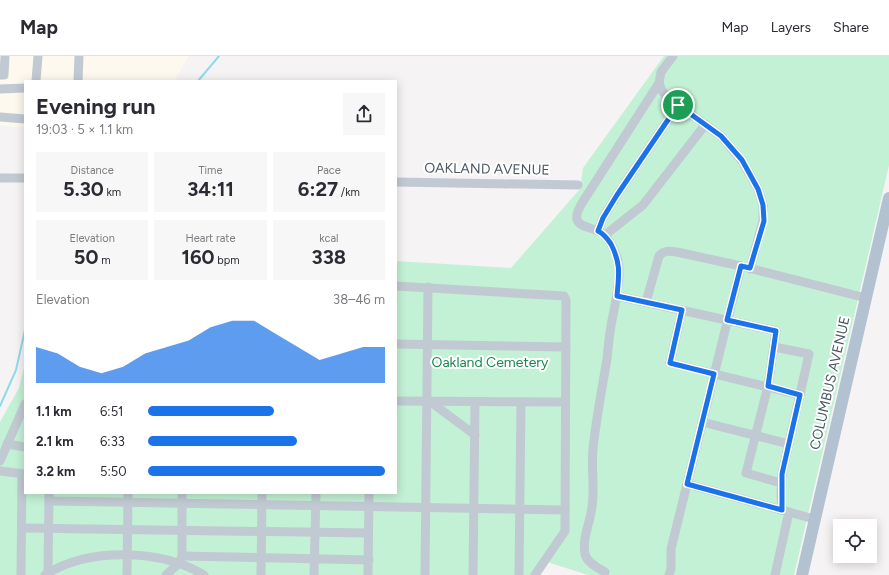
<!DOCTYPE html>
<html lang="en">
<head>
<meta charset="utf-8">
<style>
	:root { --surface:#fff; --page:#f7f7f7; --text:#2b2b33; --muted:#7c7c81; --line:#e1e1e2; --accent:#1a73e8 }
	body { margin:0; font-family:Figtree,sans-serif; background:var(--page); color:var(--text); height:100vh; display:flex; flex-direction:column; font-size:15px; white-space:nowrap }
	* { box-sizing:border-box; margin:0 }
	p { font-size:13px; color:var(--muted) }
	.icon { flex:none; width:22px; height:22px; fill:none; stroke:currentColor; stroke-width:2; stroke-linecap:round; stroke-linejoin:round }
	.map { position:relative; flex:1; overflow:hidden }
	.panel { position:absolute; left:24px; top:24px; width:373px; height:414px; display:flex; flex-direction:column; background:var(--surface); border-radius:0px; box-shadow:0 2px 10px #0003 }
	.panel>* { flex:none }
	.tools { position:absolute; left:833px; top:463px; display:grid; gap:8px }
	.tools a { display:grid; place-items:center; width:44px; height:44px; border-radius:0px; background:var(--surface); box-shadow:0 2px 10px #0003; font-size:20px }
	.pin { position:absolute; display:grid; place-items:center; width:34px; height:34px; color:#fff; margin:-17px; border:2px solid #fff; border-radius:50%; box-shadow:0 1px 4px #0007 }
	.round { display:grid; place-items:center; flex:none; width:42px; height:42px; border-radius:0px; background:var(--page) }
	.head { display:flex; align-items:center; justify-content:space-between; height:68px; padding:0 12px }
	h1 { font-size:22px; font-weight:700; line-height:30px }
	.stats { display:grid; grid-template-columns:repeat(3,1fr); gap:6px; height:68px; padding:4px 12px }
	.stats div { display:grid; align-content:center; border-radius:0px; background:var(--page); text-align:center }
	.stats b { font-size:20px; font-weight:700 }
	.stats small { font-size:11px; font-weight:400 }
	.stats p { font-size:11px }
	.chart { height:112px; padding:8px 12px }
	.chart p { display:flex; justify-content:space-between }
	.chart svg { width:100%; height:72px; margin-top:4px; fill:var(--accent); opacity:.7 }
	ul { padding:0 12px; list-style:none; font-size:13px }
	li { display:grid; grid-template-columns:64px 48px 1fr; align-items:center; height:30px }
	li i { height:10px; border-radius:5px; background:var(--accent) }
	header { display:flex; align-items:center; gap:24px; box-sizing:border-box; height:56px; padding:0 20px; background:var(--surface); border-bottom:1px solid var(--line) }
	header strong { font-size:19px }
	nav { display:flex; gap:22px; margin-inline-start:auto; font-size:14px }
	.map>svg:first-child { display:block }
</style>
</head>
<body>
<header>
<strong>Map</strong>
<nav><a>Map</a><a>Layers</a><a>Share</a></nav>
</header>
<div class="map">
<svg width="889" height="519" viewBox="0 0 889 519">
	<rect width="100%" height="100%" fill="#f5f3f3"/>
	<path fill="#fdf9ef" d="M0,0H189L181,13L175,25H25V71L0,70Z"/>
	<path fill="#c3f1d5" d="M664,0H889V109L794,519H588L547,506L538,519H0V366L19,332L25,308V437H396V205L511,212L580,133L583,112Z"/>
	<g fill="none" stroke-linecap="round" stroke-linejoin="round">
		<g stroke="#90daee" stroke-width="2">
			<path d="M198,25L219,0"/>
			<path d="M0,350L16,314L25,274"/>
		</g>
		<g stroke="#c1cad2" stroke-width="9">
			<path d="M0,19H4L5,0"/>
			<path d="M36,25L38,0"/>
			<path d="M78,25L79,0"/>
			<path d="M659,27L662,35L670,43L721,80L742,105L758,133L763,149V165L750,213"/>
			<path d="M0,33L25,32"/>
			<path d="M0,61L25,63"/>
			<path d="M0,122H25"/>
			<path d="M396,126L578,129"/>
			<path d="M598,175L603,162L617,139L678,49"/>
			<path d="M605,179L643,149L705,69"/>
			<path d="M396,230L564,240L566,244L565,475L535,519"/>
			<path d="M617,240L776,275L768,330L746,417L781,427"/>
			<path d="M646,246L659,200C664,194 670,195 677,196L741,210L866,242"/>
			<path d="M682,254L670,307L800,339"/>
			<path d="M396,288L566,291"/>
			<path d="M774,291L809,298L782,418L781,438L782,454"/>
			<path d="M428,344L475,379"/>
			<path d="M396,345L565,346"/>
			<path d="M702,366L789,388"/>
			<path d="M7,388L25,391"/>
			<path d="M0,405L25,348"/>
			<path d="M0,415L25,418"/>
			<path d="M687,428L814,463"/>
			<path d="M49,445L565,454"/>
			<path d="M22,472L368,477"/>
			<path d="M182,500L369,504"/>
			<path d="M605,516C598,512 587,507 585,498C582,482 590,467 592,451C595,432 591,412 593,393C596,363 602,333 607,303C608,292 609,281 611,270C614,252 623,219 617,201C614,194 610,183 603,178C590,168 566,174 582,147L659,27L661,16L673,0"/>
			<path d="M48,517L49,437"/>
			<path d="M21,519L22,418"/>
			<path d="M45,519C88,491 161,493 204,519"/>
			<path d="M127,519L128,437"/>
			<path d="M166,519L179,507L182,500V437"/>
			<path d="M261,519L262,437"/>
			<path d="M314,519L316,437"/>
			<path d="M368,519L369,437"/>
			<path d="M425,519L428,231"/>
			<path d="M473,519L475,346"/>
			<path d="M519,519L521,346"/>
			<path d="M669,519L671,513V493L741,210"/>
			<path d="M775,519L789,456"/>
		</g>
		<path stroke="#b3c2d1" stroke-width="12" d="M802,519L889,142"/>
	</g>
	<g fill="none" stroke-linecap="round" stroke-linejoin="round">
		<defs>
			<path id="route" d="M678,49L721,80L742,104L758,133L763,149L764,165L750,212L741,210L727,264L776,275L768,330L800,339L782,418V454L687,428L714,318L670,307L682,254L617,240C619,218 621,208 611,188C607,182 604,178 598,175L603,162L617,139Z"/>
		</defs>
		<use href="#route" stroke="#fff" stroke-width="8"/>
		<use href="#route" stroke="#1a73e8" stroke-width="5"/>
	</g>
	<g text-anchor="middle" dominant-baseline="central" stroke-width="4" stroke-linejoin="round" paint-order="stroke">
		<g font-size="14" fill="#4a5661" stroke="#fff">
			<text transform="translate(487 113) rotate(1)">OAKLAND AVENUE</text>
			<text transform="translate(830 327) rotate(-77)">COLUMBUS AVENUE</text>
		</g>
		<g font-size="14" fill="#17864f" stroke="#fff">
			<text x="490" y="306">Oakland Cemetery</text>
		</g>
	</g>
</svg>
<div class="tools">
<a><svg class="icon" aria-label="locate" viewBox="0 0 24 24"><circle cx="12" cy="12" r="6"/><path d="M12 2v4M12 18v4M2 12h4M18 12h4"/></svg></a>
</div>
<div class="pin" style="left:678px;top:49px;background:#1e9e55"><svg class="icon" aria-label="arrive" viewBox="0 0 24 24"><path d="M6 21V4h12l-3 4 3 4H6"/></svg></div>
<section class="panel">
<div class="head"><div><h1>Evening run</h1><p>19:03 · 5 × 1.1 km</p></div><a class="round"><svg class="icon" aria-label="share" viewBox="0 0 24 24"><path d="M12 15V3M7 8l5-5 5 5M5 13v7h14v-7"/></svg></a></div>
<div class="stats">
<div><p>Distance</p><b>5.30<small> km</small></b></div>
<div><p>Time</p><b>34:11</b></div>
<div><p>Pace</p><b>6:27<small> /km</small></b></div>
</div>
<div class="stats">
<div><p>Elevation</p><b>50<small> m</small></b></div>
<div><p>Heart rate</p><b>160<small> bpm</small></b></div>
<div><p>kcal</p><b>338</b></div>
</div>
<div class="chart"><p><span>Elevation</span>38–46 m</p>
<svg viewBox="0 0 160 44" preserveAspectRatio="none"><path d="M0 44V22L10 26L20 34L30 38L40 34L50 26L60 22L70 18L80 10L90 6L100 6L110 14L120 22L130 30L140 26L150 22L160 22V44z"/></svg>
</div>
<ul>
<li><b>1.1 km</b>6:51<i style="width:53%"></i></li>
<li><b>2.1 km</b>6:33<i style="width:63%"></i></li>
<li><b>3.2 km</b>5:50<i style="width:100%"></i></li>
</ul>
</section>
</div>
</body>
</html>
